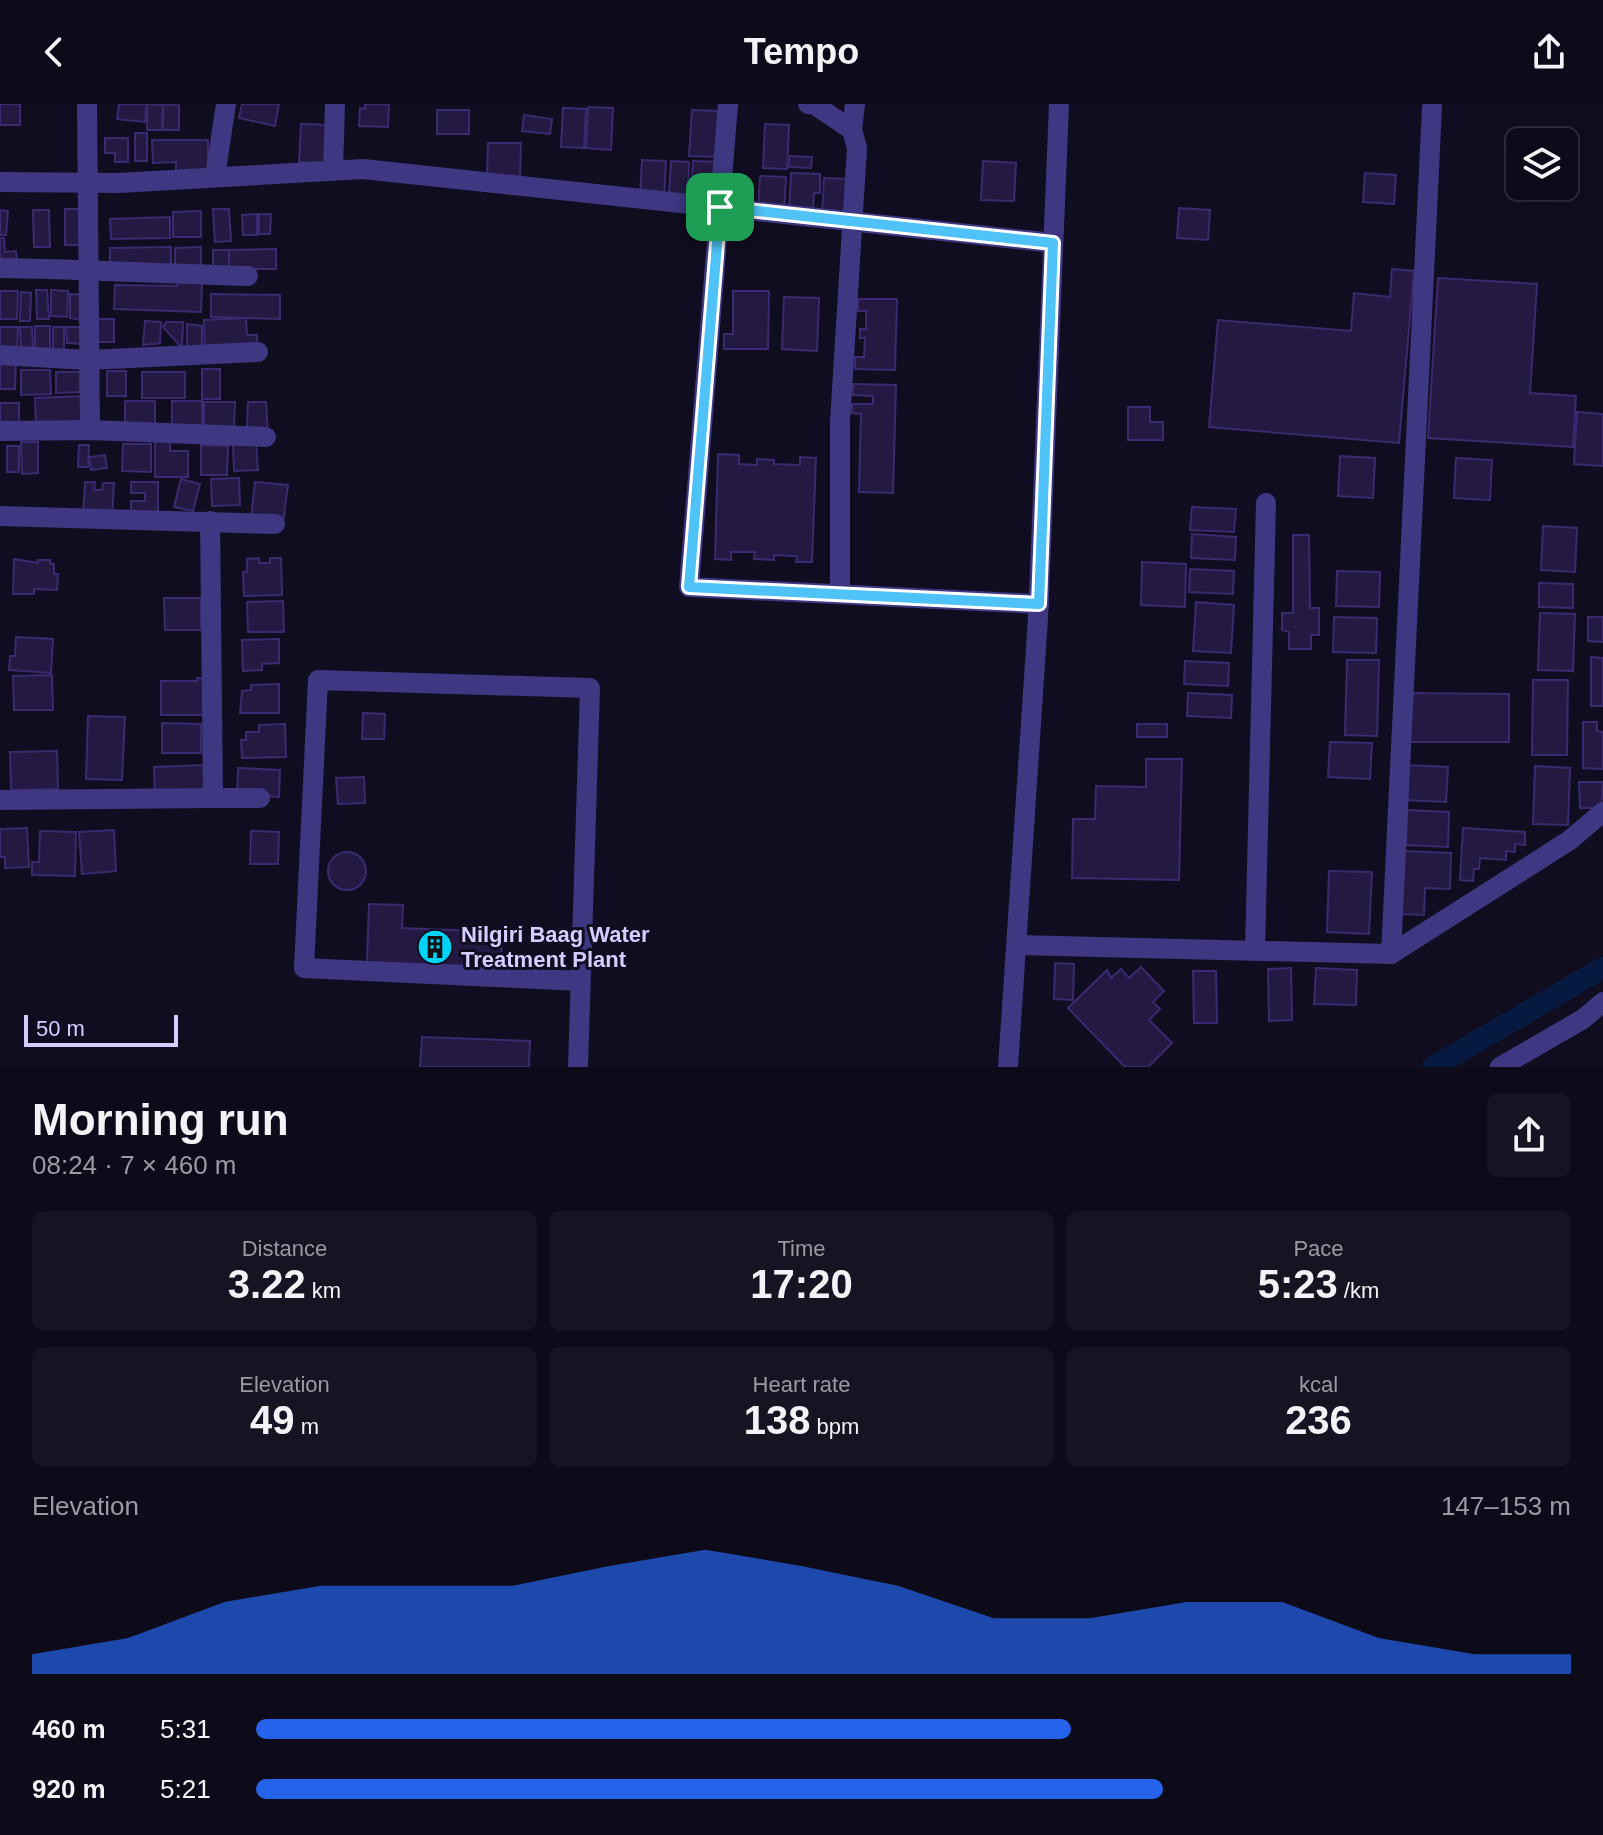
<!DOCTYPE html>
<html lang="en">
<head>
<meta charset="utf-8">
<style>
	:root { --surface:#0d0a19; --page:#161322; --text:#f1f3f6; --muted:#9a9aa2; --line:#2d2b38; --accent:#2563eb }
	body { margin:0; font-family:Arial,sans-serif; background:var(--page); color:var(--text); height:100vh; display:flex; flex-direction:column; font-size:30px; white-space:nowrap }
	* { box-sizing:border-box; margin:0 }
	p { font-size:26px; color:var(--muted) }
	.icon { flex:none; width:44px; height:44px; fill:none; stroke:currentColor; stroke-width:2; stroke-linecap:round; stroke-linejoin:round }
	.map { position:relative; height:963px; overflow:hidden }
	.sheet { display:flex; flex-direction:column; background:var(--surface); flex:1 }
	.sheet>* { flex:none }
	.buttons { position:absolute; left:1506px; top:24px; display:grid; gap:16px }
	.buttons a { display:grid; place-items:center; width:72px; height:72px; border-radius:12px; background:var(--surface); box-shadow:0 8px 32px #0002,0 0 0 2px var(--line); font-size:40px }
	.scale { position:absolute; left:24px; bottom:20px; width:154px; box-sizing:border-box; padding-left:8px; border:4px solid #d5cdff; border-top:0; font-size:22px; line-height:28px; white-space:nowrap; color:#d5cdff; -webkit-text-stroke:6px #110d21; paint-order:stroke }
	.pin { position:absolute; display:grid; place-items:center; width:68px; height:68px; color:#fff; margin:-34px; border-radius:16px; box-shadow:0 4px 12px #0006 }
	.round { display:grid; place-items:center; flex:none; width:84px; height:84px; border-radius:12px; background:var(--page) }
	.overview { display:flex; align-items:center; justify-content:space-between; height:136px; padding:0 32px }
	h1 { font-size:44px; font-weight:800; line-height:60px }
	.metrics { display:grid; grid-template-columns:repeat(3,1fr); gap:12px; height:136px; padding:8px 32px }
	.metrics div { display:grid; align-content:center; border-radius:12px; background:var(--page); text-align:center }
	.metrics b { font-size:40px; font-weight:800 }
	.metrics small { font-size:22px; font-weight:400 }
	.metrics p { font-size:22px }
	.chart { height:224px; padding:16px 32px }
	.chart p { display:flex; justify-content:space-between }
	.chart svg { width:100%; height:144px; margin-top:8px; fill:var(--accent); opacity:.7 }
	ul { padding:0 32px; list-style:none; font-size:26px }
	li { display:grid; grid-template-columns:128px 96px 1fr; align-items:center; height:60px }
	li i { height:20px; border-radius:10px; background:var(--accent) }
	header { display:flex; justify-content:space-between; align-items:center; height:104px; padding:0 32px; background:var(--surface); font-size:36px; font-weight:800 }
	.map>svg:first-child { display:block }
</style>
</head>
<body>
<header><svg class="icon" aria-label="back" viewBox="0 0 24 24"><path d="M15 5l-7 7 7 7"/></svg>Tempo<svg class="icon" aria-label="share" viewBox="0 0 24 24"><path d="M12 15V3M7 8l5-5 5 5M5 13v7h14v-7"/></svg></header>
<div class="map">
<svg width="1603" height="963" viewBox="0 0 1603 963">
	<rect width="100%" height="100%" fill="#110d21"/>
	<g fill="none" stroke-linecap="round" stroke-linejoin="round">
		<path stroke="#08193f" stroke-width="22" d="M1433,963L1603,864"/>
	</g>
	<g fill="#231942" stroke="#3b2a6f" stroke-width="2">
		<rect x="0" y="0" width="20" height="21"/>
		<path d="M119,0H147L145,18L117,15Z"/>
		<path d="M147,0L163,1L162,26H147Z"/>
		<path d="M179,0V26H163V1Z"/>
		<path d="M242,0H279L275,22L239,14Z"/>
		<path d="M365,0H389L388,23L359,22L360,4L365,5Z"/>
		<path d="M588,3L613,4L611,46L586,44Z"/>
		<path d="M563,4L586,5L584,44L561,43Z"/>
		<rect x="437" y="6" width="32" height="24"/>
		<path d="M692,6L720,7L718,53L689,52Z"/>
		<path d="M524,11L552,15L550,30L522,27Z"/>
		<path d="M301,20L334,21L327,59L299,58Z"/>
		<path d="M765,20L789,21L787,65L763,64Z"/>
		<rect x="135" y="29" width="12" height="28"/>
		<path d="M105,34H128V58H115V49H105Z"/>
		<path d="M152,36H208V69H176V58L153,59Z"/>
		<path d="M488,39H521L520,74L487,73Z"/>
		<path d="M790,52L812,53L811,64L789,63Z"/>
		<path d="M642,56L666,57L664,93L640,92Z"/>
		<path d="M671,57L689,58L688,92L669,91Z"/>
		<path d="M693,57L722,58L711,98L691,97Z"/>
		<path d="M983,57L1016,59L1014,97L981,96Z"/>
		<path d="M791,69L820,70V89H814L813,108L789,107Z"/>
		<path d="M1365,69L1396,71L1394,100L1363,98Z"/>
		<path d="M760,72L786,73L784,108L758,107Z"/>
		<path d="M824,74L848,75L846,113L822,112Z"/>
		<path d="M1179,104L1210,106L1208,136L1177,134Z"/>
		<rect x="65" y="105" width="19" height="36"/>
		<path d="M213,105H229L231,137L215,138Z"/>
		<path d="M0,106L8,107L6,131H0Z"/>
		<path d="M33,106H49L50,143H34Z"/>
		<path d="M201,107V133H173V108Z"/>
		<path d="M257,110V131H243L242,111Z"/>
		<path d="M259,110H271L270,130H259Z"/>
		<path d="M170,113V134L111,135L110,115Z"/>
		<path d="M0,134H4L5,148L16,147L17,159L0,160Z"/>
		<path d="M171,143V164L110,165V144Z"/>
		<path d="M201,143V165L175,166V144Z"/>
		<path d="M276,145V165H229V146Z"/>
		<rect x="213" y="146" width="16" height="19"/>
		<path d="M1392,165L1414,167L1399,339L1209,323L1218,216L1351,227L1354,189L1390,193Z"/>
		<path d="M1438,174L1537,180L1530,289L1576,292L1573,343L1428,334Z"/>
		<path d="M178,176L202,177L201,208L114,205L115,181L177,182Z"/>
		<path d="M36,186H47L49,215H37Z"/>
		<path d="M51,186L68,187L67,213L51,212Z"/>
		<path d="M0,187H18L17,215H0Z"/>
		<path d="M733,187H769L768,245H724V230H733Z"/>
		<path d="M21,188L31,189L30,217H20Z"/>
		<path d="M70,190L84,191L82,216L70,214Z"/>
		<path d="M211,190L280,191V215L211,213Z"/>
		<path d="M784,193L819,194L817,247L782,245Z"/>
		<path d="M858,195H897L895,266L855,265V253H864L865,234H860V225H866V207H858Z"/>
		<path d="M246,214L247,231H257L258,246L205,248L204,216Z"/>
		<path d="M94,215H114V238H95Z"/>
		<path d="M145,217L161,218L160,239L143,241Z"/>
		<path d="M166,218H183L182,244L163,223Z"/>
		<path d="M187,220L202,222V245L187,246Z"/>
		<rect x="35" y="222" width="15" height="23"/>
		<path d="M0,223H18L17,248H0Z"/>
		<path d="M20,223H32L33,246H21Z"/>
		<rect x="53" y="223" width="11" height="23"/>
		<path d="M66,223H82L81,240L67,239Z"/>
		<path d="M0,257L16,258L15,285H0Z"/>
		<rect x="202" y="265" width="18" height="30"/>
		<path d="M21,266H50L51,290L21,291Z"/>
		<rect x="107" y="267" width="19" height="25"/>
		<path d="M56,268H80V288L56,289Z"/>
		<rect x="142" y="268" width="43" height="26"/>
		<path d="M853,280L896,281L893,389L859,388L861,310L852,309V300H873V292L853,291Z"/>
		<path d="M83,292L84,322L36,323L35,294Z"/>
		<rect x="125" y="297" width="30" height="24"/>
		<rect x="172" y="297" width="30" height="28"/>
		<path d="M204,298H235L234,323L204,322Z"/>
		<path d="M248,298H266L268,328L247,323Z"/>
		<rect x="0" y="299" width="19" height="24"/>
		<path d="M1128,303H1150V318H1163V336H1128Z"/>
		<path d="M1577,308L1603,310V362L1574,360Z"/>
		<path d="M155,336H170V347H188V373H155Z"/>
		<path d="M21,338H38V369L22,370Z"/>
		<path d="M256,338L258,366L234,367L233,339Z"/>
		<path d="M123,340H151V368L122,367Z"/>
		<path d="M79,341H89L88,363H78Z"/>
		<path d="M201,341L228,342L227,371H201Z"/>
		<rect x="7" y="342" width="12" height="26"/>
		<path d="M718,350L739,351V360L757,361V355L774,356V360L800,361V353L816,354L812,458H796L797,452L774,451V456L754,455L755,448H731V456L715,455Z"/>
		<path d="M105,351L107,364L91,366L89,353Z"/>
		<path d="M1340,352L1375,354L1373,394L1338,392Z"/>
		<path d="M1456,354L1492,356L1490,396L1454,394Z"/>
		<path d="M239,374L240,401L212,402L211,375Z"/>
		<path d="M181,375L200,380L193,407L174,403Z"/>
		<path d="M85,378H95L94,386H102L103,379H114L112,413L83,412Z"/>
		<path d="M131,378H158V413H131V397H145V389H131Z"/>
		<path d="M255,378L288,381L283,419L251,415Z"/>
		<path d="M1192,403L1236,405L1234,428L1190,426Z"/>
		<path d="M1543,422L1577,424L1575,468L1541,466Z"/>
		<path d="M1192,430L1236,433L1235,456L1191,454Z"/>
		<path d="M1293,431H1309L1310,504H1319V531H1311V545H1289V528L1282,526V509H1293Z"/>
		<path d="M259,454V459H270V454H281L282,491L244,492L243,468H247V455Z"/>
		<path d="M14,455L38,459V456H50V459L54,460V470H58L57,486L34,485V490H13Z"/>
		<path d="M1142,458L1186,460L1185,503L1141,501Z"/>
		<path d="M1190,465L1234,467L1233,490L1189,488Z"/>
		<path d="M1337,467L1380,468L1379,503L1336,502Z"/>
		<path d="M1539,479L1573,480V504L1539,503Z"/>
		<path d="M164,494H201V526H165Z"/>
		<path d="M283,497L284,528H248L247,498Z"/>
		<path d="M1196,498L1234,501L1231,549L1193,547Z"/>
		<path d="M1540,509L1575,510L1573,567L1538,566Z"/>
		<path d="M1334,513L1377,514L1376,549L1333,548Z"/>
		<path d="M1588,513H1603V538L1588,537Z"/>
		<path d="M16,533L53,535L51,569L9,566L10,552H15Z"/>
		<path d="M279,535V559L262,560V566L243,567L242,536Z"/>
		<path d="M1591,553L1603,554V602H1591Z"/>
		<path d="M1347,556H1379L1377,632L1345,631Z"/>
		<path d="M1185,557L1229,559L1228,582L1184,580Z"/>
		<path d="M52,571L53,606H14L13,572Z"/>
		<path d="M197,574H208V611H161V577H197Z"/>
		<path d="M1533,576H1568L1567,651H1532Z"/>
		<path d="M279,580V609H240L242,587L251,586V581Z"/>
		<path d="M1188,589L1232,591L1231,614L1187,612Z"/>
		<path d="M1409,589L1509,590V638H1409Z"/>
		<path d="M363,609L385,610L384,635H362Z"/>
		<path d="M88,612L125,613L122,676L86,675Z"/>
		<path d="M1583,618H1597V627L1603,628V665L1583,664Z"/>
		<path d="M162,619L201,620V649H162Z"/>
		<path d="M285,620L286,653L242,654L241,636H246V628H259V621Z"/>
		<rect x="1137" y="620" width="30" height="13"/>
		<path d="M1330,638L1372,639L1370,675L1328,673Z"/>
		<path d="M57,647L58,685L11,686L10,648Z"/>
		<path d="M1146,655H1182L1179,776L1072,774L1073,715H1095L1096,682L1146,683Z"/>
		<path d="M204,661L206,690L155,693L154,663Z"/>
		<path d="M1406,661L1448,663L1446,698L1404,696Z"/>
		<path d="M1535,662L1570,664L1568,721L1533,720Z"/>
		<path d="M238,664L280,666L279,693L237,691Z"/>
		<path d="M364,673L365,699L338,700L336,674Z"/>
		<path d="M1579,678H1603L1601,704H1580Z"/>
		<path d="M1407,706L1449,708L1448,743L1406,741Z"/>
		<path d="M27,724L29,763L5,764V753H0V725Z"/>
		<path d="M1463,724L1525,728V741L1515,740V748L1506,747V756L1480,754L1479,765H1474L1473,777L1460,776Z"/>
		<path d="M114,726L116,767L82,770L79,728Z"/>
		<path d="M40,727L76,728L75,772L32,771V758H39Z"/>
		<path d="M251,727L279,728L278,760H250Z"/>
		<path d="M1404,747L1451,749L1450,785L1425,784L1424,811L1401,810Z"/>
		<circle cx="347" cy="767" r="19"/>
		<path d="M1329,767L1372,768L1369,830L1327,828Z"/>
		<path d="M369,800L403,801L402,824L502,828L501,863L367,858Z"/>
		<path d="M1055,859L1074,860L1073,896L1054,895Z"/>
		<path d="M1141,863L1164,887L1153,898L1160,905L1149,916L1172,939L1148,963H1125L1068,904L1107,866L1111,874L1121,865L1129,874Z"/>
		<path d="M1291,864L1292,916L1269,917L1268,865Z"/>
		<path d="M1316,864L1357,866L1356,901L1314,900Z"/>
		<path d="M1193,867H1216L1217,919H1194Z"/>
		<path d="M422,933L530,937L529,963H420Z"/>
	</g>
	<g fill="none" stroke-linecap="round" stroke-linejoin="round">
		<g stroke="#3e3781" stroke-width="20">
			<path d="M87,0L90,326"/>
			<path d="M728,0L689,483L1039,500"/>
			<path d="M808,0L815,1L852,26L857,44L840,318V490"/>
			<path d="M852,26L855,0"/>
			<path d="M333,67L335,0"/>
			<path d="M215,73L226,0"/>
			<path d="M0,78L119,79L363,65L1053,139"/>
			<path d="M0,164C83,165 165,170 248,172"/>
			<path d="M0,251L88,256L258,248"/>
			<path d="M0,327L90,326L266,333"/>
			<path d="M0,412L275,420"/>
			<path d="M213,694H260"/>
			<path d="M0,696L213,694L210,417"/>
			<path d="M1017,841L1391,850L1570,736L1603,708"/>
			<path d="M1255,846L1266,399"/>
			<path d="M1391,850L1432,4"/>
			<path d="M578,963L590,584L318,576L304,864L580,877"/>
		</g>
		<g stroke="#3e3781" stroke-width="20">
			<path d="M1008,963L1038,514L1059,0"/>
			<path d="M1500,963L1583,915L1603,898"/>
		</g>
	</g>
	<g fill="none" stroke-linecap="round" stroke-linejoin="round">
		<defs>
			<path id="route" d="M720,103L1053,139L1039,500L689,483Z"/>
		</defs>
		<use href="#route" stroke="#fff" stroke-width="16"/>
		<use href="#route" stroke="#4fc3f7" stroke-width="10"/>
	</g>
	<defs>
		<symbol id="building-disc" viewBox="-11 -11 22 22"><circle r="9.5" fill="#00d3f8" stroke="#110d21"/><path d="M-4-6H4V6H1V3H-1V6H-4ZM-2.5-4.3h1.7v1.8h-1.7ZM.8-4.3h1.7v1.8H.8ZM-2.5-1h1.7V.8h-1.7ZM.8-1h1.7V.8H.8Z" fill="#111"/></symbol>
	</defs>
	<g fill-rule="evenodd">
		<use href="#building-disc" x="415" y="823" width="40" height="40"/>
	</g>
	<g text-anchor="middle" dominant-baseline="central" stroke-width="6" stroke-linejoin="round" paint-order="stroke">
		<g font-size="22" font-weight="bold" fill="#d5cdff" stroke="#110d21" text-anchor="start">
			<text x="461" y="830">Nilgiri Baag Water<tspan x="461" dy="25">Treatment Plant</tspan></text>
		</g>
	</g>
</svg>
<div class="buttons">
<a><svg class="icon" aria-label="layers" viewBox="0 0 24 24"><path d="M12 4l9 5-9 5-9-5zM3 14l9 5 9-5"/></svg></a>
</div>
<div class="scale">50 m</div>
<div class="pin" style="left:720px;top:103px;background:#1e9e55"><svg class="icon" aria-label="arrive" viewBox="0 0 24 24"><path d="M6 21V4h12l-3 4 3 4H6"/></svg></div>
</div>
<section class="sheet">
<div class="overview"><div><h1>Morning run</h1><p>08:24 · 7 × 460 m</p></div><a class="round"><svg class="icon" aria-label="share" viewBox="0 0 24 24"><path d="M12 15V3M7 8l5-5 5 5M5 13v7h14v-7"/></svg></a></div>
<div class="metrics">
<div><p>Distance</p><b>3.22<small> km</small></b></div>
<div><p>Time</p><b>17:20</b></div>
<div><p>Pace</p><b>5:23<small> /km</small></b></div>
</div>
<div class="metrics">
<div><p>Elevation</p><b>49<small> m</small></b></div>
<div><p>Heart rate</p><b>138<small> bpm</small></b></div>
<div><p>kcal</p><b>236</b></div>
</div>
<div class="chart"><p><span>Elevation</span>147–153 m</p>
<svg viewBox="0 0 160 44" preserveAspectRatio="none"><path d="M0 44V38L10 33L20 22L30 17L40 17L50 17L60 11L70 6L80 11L90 17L100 27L110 27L120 22L130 22L140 33L150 38L160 38V44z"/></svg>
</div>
<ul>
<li><b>460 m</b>5:31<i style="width:62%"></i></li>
<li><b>920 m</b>5:21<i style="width:69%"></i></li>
</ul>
</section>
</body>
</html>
